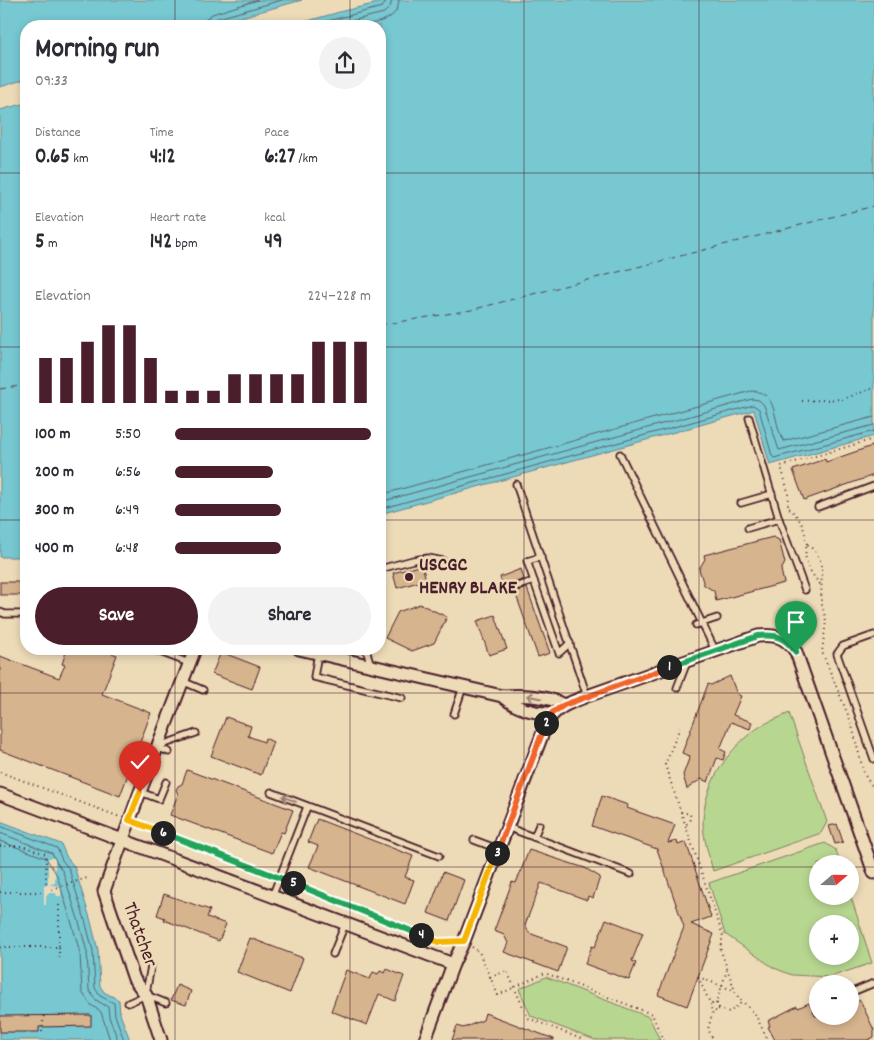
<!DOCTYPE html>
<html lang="en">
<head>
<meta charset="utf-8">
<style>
	:root { --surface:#fff; --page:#f2f2f3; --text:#2b2b33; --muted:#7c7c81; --accent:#4a1f2b }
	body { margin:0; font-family:Dekko,sans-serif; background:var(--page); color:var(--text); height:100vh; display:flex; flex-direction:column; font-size:19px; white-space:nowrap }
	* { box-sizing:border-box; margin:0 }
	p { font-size:16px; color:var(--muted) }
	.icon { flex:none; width:28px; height:28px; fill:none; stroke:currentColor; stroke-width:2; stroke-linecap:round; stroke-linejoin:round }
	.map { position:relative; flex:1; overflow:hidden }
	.side { position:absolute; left:20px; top:20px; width:366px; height:635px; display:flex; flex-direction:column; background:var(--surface); border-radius:20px; box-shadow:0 2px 8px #0003 }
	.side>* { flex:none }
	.needle { width:32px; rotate:70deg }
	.buttons { position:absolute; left:809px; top:855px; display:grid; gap:10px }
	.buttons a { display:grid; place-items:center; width:50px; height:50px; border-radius:50%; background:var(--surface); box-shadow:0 2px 8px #0003; font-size:25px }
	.pin { position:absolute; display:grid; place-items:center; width:42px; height:42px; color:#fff; margin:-51px -21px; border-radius:50% 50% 50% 0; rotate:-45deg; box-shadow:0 0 5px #0007 }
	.pin .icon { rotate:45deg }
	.km { position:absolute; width:25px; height:25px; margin:-12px; border-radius:50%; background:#222; color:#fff; font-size:14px; line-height:25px; text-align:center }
	.round { display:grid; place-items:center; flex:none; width:52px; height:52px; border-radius:26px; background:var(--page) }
	.headline { display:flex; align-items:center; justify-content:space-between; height:85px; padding:0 15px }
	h1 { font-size:28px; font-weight:700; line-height:38px }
	.metrics { display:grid; grid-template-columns:repeat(3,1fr); gap:8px; height:85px; padding:5px 15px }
	.metrics div { display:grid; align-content:center }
	.metrics b { font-size:21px; font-weight:700 }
	.metrics small { font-size:14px; font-weight:400 }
	.metrics p { font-size:14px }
	.chart { height:140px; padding:10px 15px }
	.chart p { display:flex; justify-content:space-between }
	.chart svg { width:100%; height:90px; margin-top:5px; stroke:var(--accent); stroke-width:6 }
	.button { display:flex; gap:10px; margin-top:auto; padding:10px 15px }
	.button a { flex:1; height:58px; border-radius:30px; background:var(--accent); color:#fff; font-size:20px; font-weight:700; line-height:58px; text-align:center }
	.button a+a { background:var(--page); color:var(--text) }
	ul { padding:0 15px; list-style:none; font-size:16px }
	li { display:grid; grid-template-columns:80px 60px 1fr; align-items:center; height:38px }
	li i { height:12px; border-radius:6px; background:var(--accent) }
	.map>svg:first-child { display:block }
</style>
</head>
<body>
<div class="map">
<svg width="874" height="1040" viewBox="0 0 874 1040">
	<rect width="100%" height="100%" fill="#eddbb8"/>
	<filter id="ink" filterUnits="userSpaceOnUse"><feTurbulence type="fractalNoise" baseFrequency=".02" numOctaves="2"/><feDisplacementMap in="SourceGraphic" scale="10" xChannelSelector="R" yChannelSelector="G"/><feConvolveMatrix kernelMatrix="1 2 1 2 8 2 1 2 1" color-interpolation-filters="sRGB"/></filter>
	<g filter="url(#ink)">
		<g fill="#b7d790" stroke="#807b5e" fill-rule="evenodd">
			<path d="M789,713L827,822L821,833L713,871C709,856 703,837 703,822C704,784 729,746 761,726C769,721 780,718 789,713Z"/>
			<path d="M825,843L836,850L840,864H818V896H850V894L872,963L830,977L792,975L774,968L725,934L709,883ZM818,924H850V956H818Z"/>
			<path d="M546,977L649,1017L660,1040H595L531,1016L519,989Z"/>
		</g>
		<g fill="#77c8d1" stroke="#65848f">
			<path d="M0,0H302L209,26H26V79L0,87Z"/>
			<path d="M391,0H874V436L770,465L754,410L380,514V26H290L343,11Z"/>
			<path d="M26,103V557H0V110Z"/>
			<path d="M0,821L61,844L67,858L74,866L90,918L98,950L100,986L104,992L119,1000L120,1014L130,1040H0Z"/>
		</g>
		<path fill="#eddbb8" d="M48,858H55V883H51L50,885L61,886V896H57L56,893H48L46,896V905H44V886L48,885Z"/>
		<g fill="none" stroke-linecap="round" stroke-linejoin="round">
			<g stroke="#5c636d" stroke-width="1">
				<path d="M205,26L206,19L212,14L258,0"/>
				<path d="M211,26L212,22L215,19L282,0"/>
				<path d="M308,26L382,7L385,4V0"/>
				<path d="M330,26L384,13L390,7L392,0"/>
				<path d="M359,26C376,22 398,22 399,0"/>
				<path d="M380,495L751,391C780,391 772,425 784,441L874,417"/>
				<path d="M380,502L752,399L759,400L764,405L779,450L874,425"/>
				<path d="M380,509L753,405L759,409L772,456L774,458L874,431"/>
				<path d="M0,826L57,848L62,860L69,869L85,920L93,951L95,988L100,996L114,1003L115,1015L124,1040"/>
				<path d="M0,833L52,853L57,863L63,872L79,922L87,952L89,990L96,1000L108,1007L109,1017L118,1040"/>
				<path d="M0,841L46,858L57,875L72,924L80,953L82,992L90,1004L101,1012L110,1040"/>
			</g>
			<g stroke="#53414c" stroke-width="1" stroke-dasharray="6 5" stroke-linecap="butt">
				<path d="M380,325L471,310L874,206"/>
				<path d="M0,389L26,385"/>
			</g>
		</g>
		<g fill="#d6b48e" stroke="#4a1f2b">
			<path d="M872,446L874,451V475L804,500L793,470L825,459L826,462Z"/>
			<path d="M773,537L779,540L785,563L781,570L784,583L716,601L714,591L704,585L699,569L705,559L704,555Z"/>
			<path d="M422,565L426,580L397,588L393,573Z"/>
			<path d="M521,569L524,579L503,587L500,577Z"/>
			<rect x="0" y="582" width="26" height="13"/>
			<path d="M527,588L550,653L538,657L515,592Z"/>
			<path d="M420,604L447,617L434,643L412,651L385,638L398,612Z"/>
			<path d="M495,615L507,649L489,655L477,621Z"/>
			<path d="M67,649H101L117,655L102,694L151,713L120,796L0,750V656L59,678L65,665L62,664Z"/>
			<path d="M221,652L260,667L252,689L212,674Z"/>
			<path d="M730,676L737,694L741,696L733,715L752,722L750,729L731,722L720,749L726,752L723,760L717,758L708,782L701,779L687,789L683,775L690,756L682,753L708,684L711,685Z"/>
			<path d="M226,717L251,726L248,736L264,742L265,738L273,742L261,775L211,756Z"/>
			<path d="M187,770L293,810L284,833L281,832L272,853L170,815L178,794L176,790L178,786L182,784Z"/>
			<path d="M602,796L628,805L627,808L675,825L668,843L677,841L678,845L686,842L711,917L691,924L714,934L687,1006L658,995L684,927L657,849L592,826Z"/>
			<path d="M317,819L413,856L405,877L414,880L405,904L309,867L318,846L308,842Z"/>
			<path d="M837,824L843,842L835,844L829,826Z"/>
			<path d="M529,850L585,868L600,877L593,898L588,896L587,900L541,883L525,925L529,933L567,947L558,972L504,952L508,943L504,935L494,931L512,882L516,883Z"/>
			<path d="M443,872L464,880L449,921L428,913Z"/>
			<path d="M164,894L210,910L207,917L226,924L219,941L164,920L165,918L157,915Z"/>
			<path d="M606,919L643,933L632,961L636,963L629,980L585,964L592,946L595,947Z"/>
			<path d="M250,938L303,958L290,993L237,972Z"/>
			<path d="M387,969L404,976L395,1001L379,994L367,1025L331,1011L346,970L370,979L373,972L378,974L380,971L385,973Z"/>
			<path d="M177,985L191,991L186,1005L171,1000Z"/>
			<path d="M860,1000L874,1030V1037L868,1040H775L768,1027L770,1026L768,1021L797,1006L798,1008L809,1003L815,1016H850V1005Z"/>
			<path d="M485,1013L554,1039V1040H452L457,1026L463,1028L483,1020Z"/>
			<path d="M91,1015V1026L39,1027V1032H0V1016Z"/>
		</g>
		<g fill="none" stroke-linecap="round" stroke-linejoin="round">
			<defs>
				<g id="lane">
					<path d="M749,418L779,519L805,590"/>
					<path d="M620,454L715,650"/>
					<path d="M516,484L587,696"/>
					<path d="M741,503L772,494"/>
					<path d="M818,507L874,486"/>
					<path d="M748,528L779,519"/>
					<path d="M541,557L527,561L559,653L570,643"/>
					<path d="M380,569L413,560L428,558L443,561"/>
					<path d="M509,589L534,581"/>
					<path d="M0,612L5,614H26"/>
					<path d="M696,625L717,618"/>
					<path d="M874,635L843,646L837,654L874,759"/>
					<path d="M152,649L189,663"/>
					<path d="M366,649L371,666"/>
					<path d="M318,653L314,677L402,698"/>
					<path d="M182,681L203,690"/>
					<path d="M677,688L687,662"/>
					<path d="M454,714L463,687"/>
					<path d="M159,746L196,733"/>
					<path d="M157,747L169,752"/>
					<path d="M140,792L159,799L166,782"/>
					<path d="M271,792L439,856"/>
					<path d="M507,827L631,874"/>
					<path d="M534,837L539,825"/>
					<path d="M474,840L498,849"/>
					<path d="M272,897L307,807"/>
					<path d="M333,954L345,924"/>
					<path d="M146,993L151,966"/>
					<path d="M850,993L874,983"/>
					<path d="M128,1003L146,995L166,1003"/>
				</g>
				<g id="street">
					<path d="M299,649L502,696C523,695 546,695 564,705"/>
					<path d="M502,696C515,708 535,714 552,713"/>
					<path d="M0,794L453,964"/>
					<path d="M161,1040L146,995L134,979L104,891L140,792L195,649"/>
					<path d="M425,1040L453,964L464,941L547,722C556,707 571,702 587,696L758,636C776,634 785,637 796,652L874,873"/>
				</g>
			</defs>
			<use href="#lane" stroke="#4a1f2b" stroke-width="9"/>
			<use href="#street" stroke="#4a1f2b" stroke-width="15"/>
			<g stroke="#4a1f2b" stroke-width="2" stroke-dasharray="1 4" stroke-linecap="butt">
				<path d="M802,401L843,399L874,388"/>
				<path d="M807,544C804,526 801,519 788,507V492L781,466L874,439"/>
				<path d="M820,584C810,572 802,561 807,544L815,551L820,560L822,569L821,601L826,621L822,652L851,722L864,774L874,789"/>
				<path d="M680,727L665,765L723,936L720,948L735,991L738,997L755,1014L768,1040"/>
				<path d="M0,772L120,817"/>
				<path d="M681,812L690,814L691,818L686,825"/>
				<path d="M139,824L272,874"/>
				<path d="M0,846H22L46,854V886"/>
				<path d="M286,880L438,942L454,941"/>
				<path d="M52,889L87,878"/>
				<path d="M0,892H44"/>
				<path d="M0,947H59V896"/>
				<path d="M59,947V962"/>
				<path d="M472,947L479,952L498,995L545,973L652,1014L663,1040"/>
				<path d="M490,977L507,971L528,1018L584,1040"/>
				<path d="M698,977L735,991"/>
				<path d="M698,977L711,1005"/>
				<circle cx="715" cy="1007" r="4"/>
				<path d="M716,1004L727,970"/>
				<path d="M718,1009L730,1012L742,1002"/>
				<path d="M42,1032L44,1013"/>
				<path d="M712,1037L708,1029L713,1011"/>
			</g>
			<use href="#lane" stroke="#eddbb8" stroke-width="5.5"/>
			<use href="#street" stroke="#eddbb8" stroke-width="11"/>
		</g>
		<defs><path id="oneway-shaft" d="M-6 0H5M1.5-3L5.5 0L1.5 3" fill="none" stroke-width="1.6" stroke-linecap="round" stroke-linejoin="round" transform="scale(1.25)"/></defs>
		<g stroke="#9c7d72">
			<use href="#oneway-shaft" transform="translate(534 697) rotate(-171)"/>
			<use href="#oneway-shaft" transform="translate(289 799) rotate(-158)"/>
		</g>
	</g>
	<g fill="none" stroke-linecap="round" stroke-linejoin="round" filter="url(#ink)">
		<defs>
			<path id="split-1" d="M669,667L758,636C776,634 785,637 796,652"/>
			<path id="split-2" d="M546,723L552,713L564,705L669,667"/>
			<path id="split-3" d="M497,853L546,723"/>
			<path id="split-4" d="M421,935L438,942L464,941L497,853"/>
			<path id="split-5" d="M293,883L421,935"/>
			<path id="split-6" d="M163,833L293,883"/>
			<path id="split-7" d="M140,792L129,820L163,833"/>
		</defs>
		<use href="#split-1" stroke="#fff" stroke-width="10"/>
		<use href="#split-2" stroke="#fff" stroke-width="10"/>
		<use href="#split-3" stroke="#fff" stroke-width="10"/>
		<use href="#split-4" stroke="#fff" stroke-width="10"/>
		<use href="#split-5" stroke="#fff" stroke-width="10"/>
		<use href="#split-6" stroke="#fff" stroke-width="10"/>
		<use href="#split-7" stroke="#fff" stroke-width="10"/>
		<use href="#split-1" stroke="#22a559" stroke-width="6"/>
		<use href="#split-2" stroke="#f0652b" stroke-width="6"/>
		<use href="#split-3" stroke="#f0652b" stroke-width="6"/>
		<use href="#split-4" stroke="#f5b400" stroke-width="6"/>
		<use href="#split-5" stroke="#22a559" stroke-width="6"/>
		<use href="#split-6" stroke="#22a559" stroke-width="6"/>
		<use href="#split-7" stroke="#f5b400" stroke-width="6"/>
	</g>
	<path fill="none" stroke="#4a1f2b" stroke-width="1" stroke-opacity="0.55" d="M175,0V26M350,0V26M524,0V1040M699,0V1040M0,173H26M380,173H874M0,347H26M380,347H874M0,520H26M380,520H874M175,649V1040M350,649V1040M0,693H874M0,867H818M850,867H874"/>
	<circle fill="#4a1f2b" stroke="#eddbb8" stroke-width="2" cx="409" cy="577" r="5"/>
	<g text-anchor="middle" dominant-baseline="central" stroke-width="5" stroke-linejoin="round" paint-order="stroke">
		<g font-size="20" font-weight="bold" fill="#4a1f2b" stroke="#eddbb8" text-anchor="start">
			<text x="419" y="566">USCGC<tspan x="419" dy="23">HENRY BLAKE</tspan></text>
		</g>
		<g font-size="20" fill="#4a1f2b" stroke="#eddbb8">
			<text transform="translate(139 935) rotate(70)">Thatcher</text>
		</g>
	</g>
</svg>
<div class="buttons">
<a><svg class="needle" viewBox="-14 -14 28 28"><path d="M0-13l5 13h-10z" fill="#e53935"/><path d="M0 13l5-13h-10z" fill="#7c7c81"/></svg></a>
<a>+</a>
<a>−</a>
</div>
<div class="pin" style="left:796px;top:652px;background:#1e9e55"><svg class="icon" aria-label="arrive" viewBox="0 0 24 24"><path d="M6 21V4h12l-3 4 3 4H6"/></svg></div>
<div class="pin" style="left:140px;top:792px;background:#d93025"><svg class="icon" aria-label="check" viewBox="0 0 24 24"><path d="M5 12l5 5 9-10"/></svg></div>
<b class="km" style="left:669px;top:667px">1</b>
<b class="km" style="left:546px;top:723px">2</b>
<b class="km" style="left:497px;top:853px">3</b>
<b class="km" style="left:421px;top:935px">4</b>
<b class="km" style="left:293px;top:883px">5</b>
<b class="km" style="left:163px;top:833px">6</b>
<section class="side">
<div class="headline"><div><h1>Morning run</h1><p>09:33</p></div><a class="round"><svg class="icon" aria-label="share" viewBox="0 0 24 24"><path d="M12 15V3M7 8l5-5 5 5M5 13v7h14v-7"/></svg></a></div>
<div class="metrics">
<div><p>Distance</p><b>0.65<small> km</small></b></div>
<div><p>Time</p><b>4:12</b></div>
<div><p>Pace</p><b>6:27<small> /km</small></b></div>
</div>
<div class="metrics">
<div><p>Elevation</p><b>5<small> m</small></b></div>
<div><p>Heart rate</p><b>142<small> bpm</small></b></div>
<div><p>kcal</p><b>49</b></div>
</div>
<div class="chart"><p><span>Elevation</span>224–228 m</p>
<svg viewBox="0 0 160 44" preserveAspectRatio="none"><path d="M5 44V22M15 44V22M25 44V14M35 44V6M45 44V6M55 44V22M65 44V38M75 44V38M85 44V38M95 44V30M105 44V30M115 44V30M125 44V30M135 44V14M145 44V14M155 44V14"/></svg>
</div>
<ul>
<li><b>100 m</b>5:50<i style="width:100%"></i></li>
<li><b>200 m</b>6:56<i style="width:50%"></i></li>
<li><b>300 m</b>6:49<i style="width:54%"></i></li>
<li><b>400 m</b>6:48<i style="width:54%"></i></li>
</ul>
<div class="button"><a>Save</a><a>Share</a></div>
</section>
</div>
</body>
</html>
